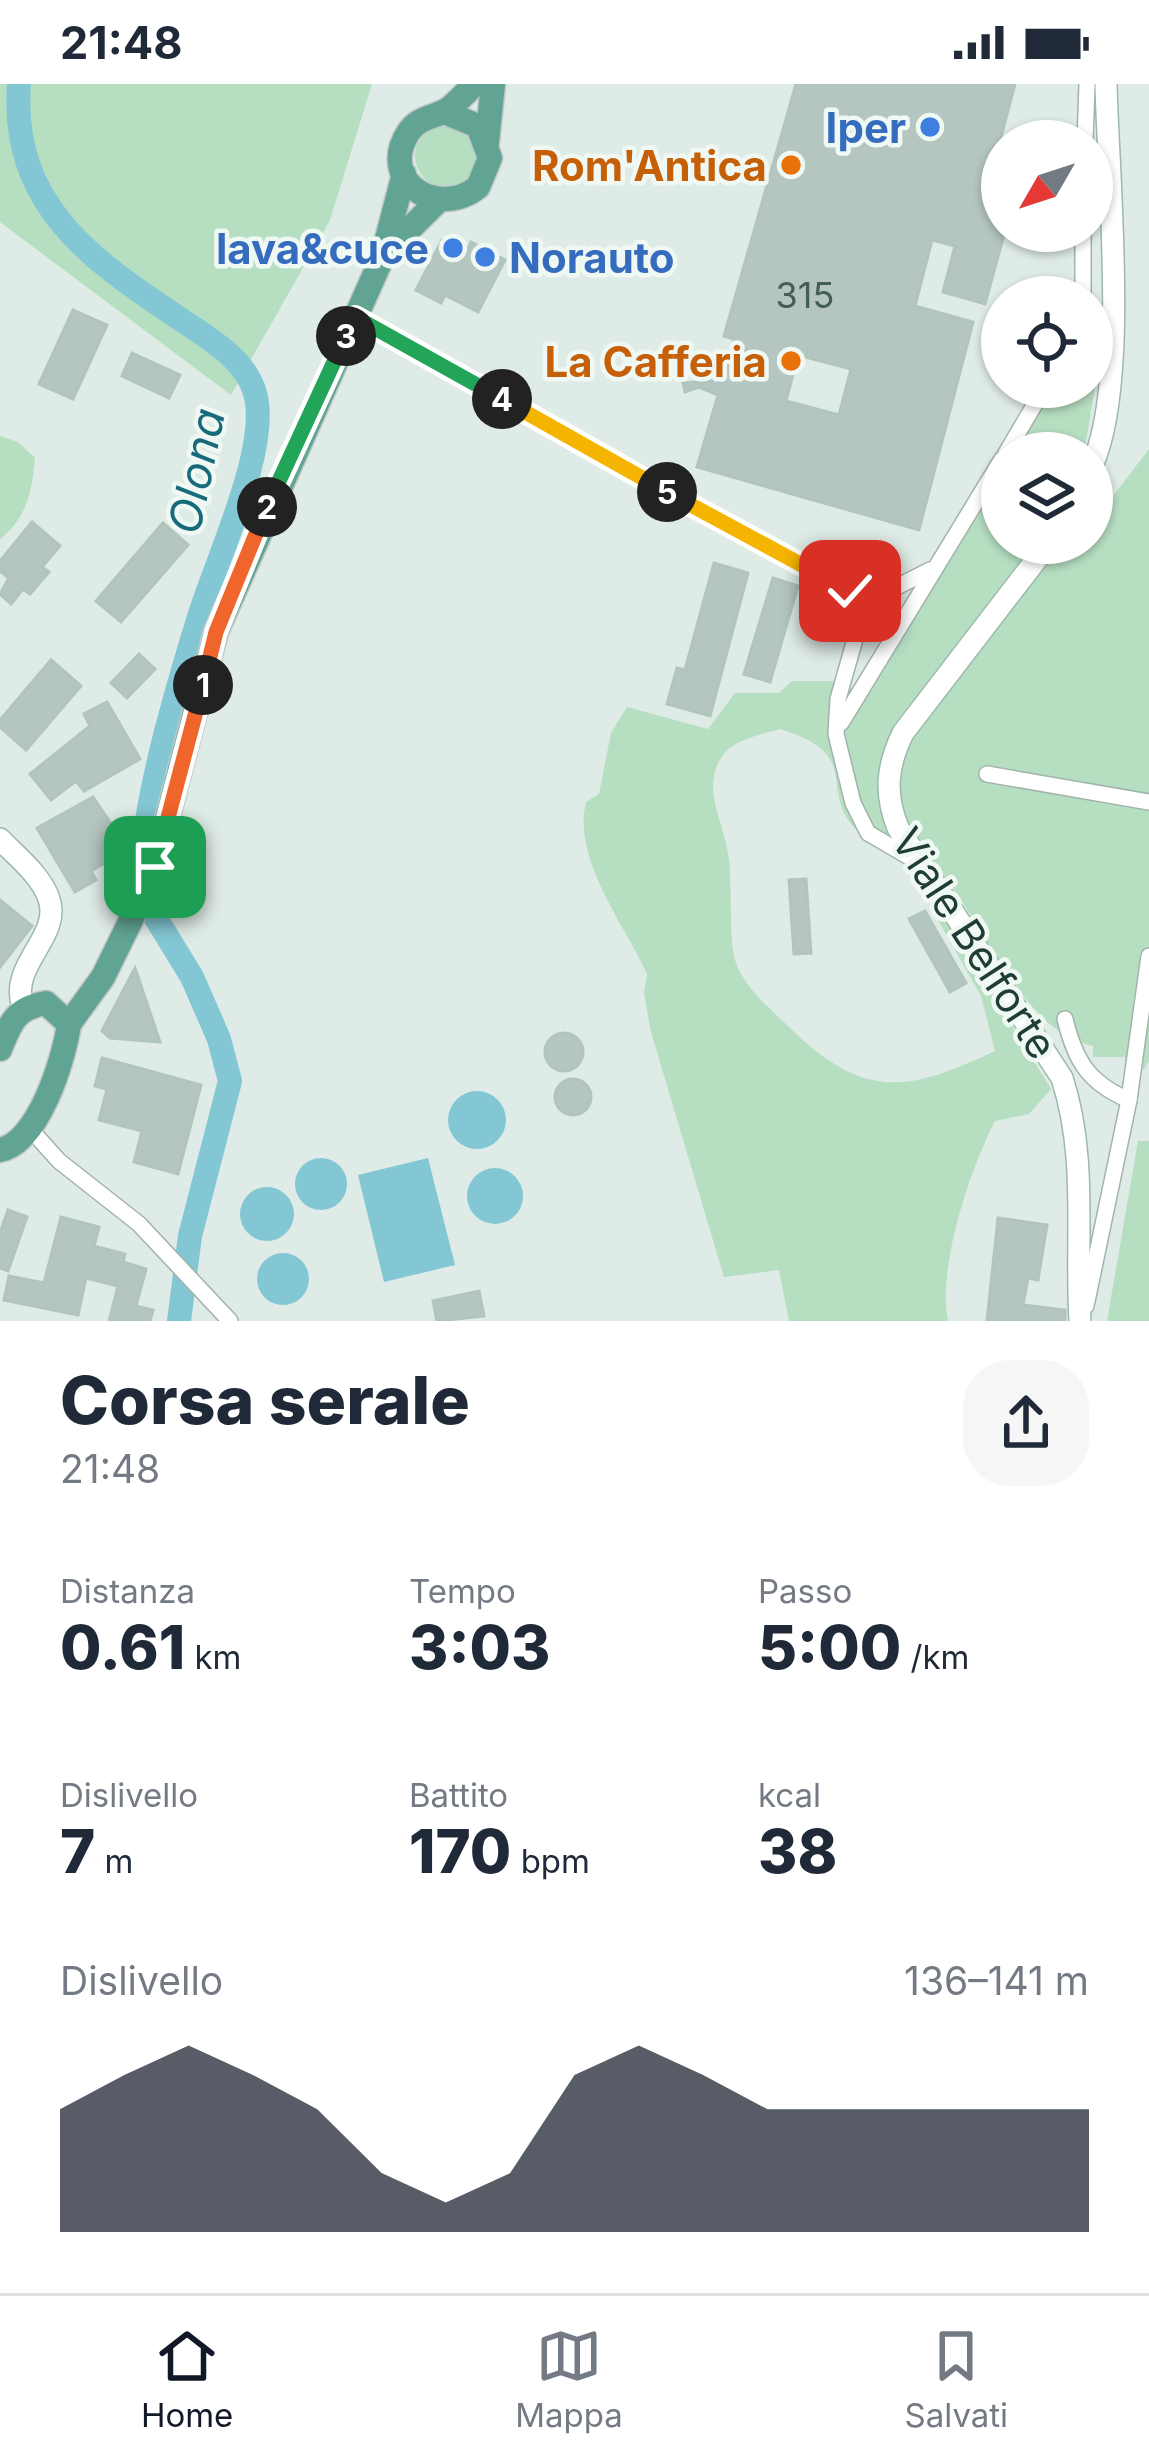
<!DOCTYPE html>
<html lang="it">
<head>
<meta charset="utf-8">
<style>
	:root { --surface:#fff; --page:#f6f6f7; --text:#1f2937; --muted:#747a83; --line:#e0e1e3; --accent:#111827 }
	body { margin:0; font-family:Inter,sans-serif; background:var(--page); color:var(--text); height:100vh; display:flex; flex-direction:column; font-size:45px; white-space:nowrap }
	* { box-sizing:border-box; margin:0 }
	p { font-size:39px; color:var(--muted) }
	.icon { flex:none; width:66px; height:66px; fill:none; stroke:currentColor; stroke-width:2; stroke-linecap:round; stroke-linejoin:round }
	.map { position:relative; height:1237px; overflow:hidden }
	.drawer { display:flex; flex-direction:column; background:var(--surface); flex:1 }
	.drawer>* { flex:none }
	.needle { width:78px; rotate:231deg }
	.tools { position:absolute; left:981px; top:36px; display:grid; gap:24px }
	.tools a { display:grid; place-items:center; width:132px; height:132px; border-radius:50%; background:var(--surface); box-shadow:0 3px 9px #0004; font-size:60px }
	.pin { position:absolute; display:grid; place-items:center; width:102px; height:102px; color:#fff; margin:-51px; border-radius:24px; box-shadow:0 6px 18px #0006 }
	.km { position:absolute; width:60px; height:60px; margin:-30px; border-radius:50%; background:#222; color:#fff; font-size:33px; line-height:60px; text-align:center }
	.round { display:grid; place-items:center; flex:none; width:126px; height:126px; border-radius:48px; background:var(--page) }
	.overview { display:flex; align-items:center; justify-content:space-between; height:204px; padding:0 60px }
	h1 { font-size:66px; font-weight:800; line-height:90px }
	.figures { display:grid; grid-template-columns:repeat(3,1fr); gap:18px; height:204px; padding:12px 60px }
	.figures div { display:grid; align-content:center }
	.figures b { font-size:60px; font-weight:800 }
	.figures small { font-size:33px; font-weight:400 }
	.figures p { font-size:33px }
	.chart { height:336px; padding:24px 60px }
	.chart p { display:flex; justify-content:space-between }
	.chart svg { width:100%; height:216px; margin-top:12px; fill:var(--accent); opacity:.7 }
	.status { display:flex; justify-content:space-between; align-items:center; height:84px; padding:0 60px; background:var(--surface); direction:ltr }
	.status svg { height:33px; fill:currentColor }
	.menu { display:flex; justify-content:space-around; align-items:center; height:168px; border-top:3px solid var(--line); background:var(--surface); font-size:33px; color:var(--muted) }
	.menu a { display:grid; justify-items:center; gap:6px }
	.menu .active { color:var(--accent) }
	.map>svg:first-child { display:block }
</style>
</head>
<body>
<div class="status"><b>21:48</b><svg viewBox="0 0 49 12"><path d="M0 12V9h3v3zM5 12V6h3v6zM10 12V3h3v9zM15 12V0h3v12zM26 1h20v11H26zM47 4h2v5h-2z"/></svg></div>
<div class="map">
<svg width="1149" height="1237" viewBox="0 0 1149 1237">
	<rect width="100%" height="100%" fill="#dfebe6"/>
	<g fill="#b6dec1">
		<path d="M0,0H372L330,136L231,311L0,138Z"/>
		<circle cx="446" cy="72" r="31"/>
		<path d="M1092,258L1101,267L1084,369H1013L1055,303H1092Z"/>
		<path d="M0,352L18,358L35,374C32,407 27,434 0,455Z"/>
		<path d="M1149,365V977L1144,985L1125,982V973H1093V962C1023,949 984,839 940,787C917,761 872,767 851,740C821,700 861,670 780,645C761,651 734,655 722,672C701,704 723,737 728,769C733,798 728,859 736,879C746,905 769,924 789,943C864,1016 906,1009 995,967L981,912L933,827L939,823L1051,1005L1029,1030L995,1037C970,1085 937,1184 948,1237H789L779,1186L724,1193L651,948L644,909L647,890C624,839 572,775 586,718L599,710L611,649L627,623L708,645L735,609H779L792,597H837L861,609L1002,387V459H1092V428L1107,420Z"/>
		<path d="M1138,1057H1149V1237H1107Z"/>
	</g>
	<g fill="#83c7d4">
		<circle cx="477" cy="1036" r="29"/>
		<circle cx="321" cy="1100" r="26"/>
		<path d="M428,1074L455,1181L384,1198L358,1091Z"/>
		<circle cx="495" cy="1112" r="28"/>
		<circle cx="267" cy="1130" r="27"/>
		<circle cx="283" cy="1195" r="26"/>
	</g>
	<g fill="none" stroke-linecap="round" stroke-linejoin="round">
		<g stroke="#83c7d4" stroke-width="24">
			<path d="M19,0C10,124 95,178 186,239C213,257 246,277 255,309C271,363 215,479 198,536C173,618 140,729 140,812"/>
			<path d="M154,831L192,893L219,955L230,997L190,1152L179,1237"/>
		</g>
	</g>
	<g fill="#b4c6bf" stroke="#b1c5bd" stroke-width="3" fill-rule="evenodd">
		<path d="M796,0H1015L994,79L1002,81L1005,147L985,220L943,208L955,162L932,156L915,222L973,238L919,446L697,383L718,311L699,303L685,308L683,299L695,298L705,274L726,283L734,255L724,252ZM798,271L851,285L839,331L786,317Z"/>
		<path d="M442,156L466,169L471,158L505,176L478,228L445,211L441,219L416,206Z"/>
		<path d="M73,226L107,241L73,315L39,300Z"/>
		<path d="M132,269L180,291L169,314L122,292Z"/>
		<path d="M32,438L60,462L42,483L49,488L30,510L23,505L11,520L0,510L9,494L0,487V477Z"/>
		<path d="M163,439L188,461L121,538L96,517Z"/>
		<path d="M714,479L748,489L710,632L667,620L677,584L685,586Z"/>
		<path d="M773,494L798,502L770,598L744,590Z"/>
		<path d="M139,570L155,585L127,614L111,599Z"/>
		<path d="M51,576L81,602L26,666L0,643V636Z"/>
		<path d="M107,618L140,675L84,707L76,697L51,716L30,690L90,642L84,630Z"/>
		<path d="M93,713L118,750L103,758L112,775L91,787L96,796L75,808L37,744Z"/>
		<path d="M806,795L811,869L794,870L789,796Z"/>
		<path d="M0,816L32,842L0,883Z"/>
		<path d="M925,827L966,899L950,908L909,835Z"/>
		<path d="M135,884L160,958L110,954L102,947Z"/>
		<circle cx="564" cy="968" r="19"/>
		<path d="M102,974L201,1001L178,1090L134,1078L142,1047L99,1036L107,1005L95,1002Z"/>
		<circle cx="573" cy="1013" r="18"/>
		<path d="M8,1126L27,1133L8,1187L0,1184V1149Z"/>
		<path d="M61,1133L99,1143L94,1162L125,1170L123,1178L146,1185L136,1222L153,1226L150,1237H109L118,1202L86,1194L78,1231L4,1216L9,1192L44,1199Z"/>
		<path d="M998,1134L1047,1141L1038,1196L1028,1194L1023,1221L1065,1226V1237H987Z"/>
		<path d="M479,1207L484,1232L437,1237L433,1217Z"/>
	</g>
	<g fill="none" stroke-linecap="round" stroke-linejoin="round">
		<defs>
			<g id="street">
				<path d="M1085,57L1087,0"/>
				<path d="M1083,213V147"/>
				<path d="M355,233L840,502L855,516L861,534L838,615L836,650L853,719L868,749L916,777"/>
				<path d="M1006,369L1045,303"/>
				<path d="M847,505L881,511L930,486"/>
				<path d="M841,639L1002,375"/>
				<path d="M987,690L1149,718"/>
				<path d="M1065,935C1075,976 1088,999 1129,1016"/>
				<path d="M32,1047L59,1077L139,1140L230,1237"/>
				<path d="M1086,1222L1129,1016L1149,872"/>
			</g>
			<g id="secondary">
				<path d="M1092,381C1129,301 1108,94 1106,0"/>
				<path d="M1049,459L903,649C887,682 884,709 898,744L1062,994C1088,1074 1075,1154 1080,1237"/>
				<path d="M0,755C16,772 41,791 49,815C62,853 8,881 23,923"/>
			</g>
			<g id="primary">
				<path d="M444,28L478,42L490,74L478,103C436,136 378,96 408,49C418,33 433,34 447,26C457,19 466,8 475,0"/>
				<path d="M487,58L493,0"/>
				<path d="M387,167L438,117"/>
				<path d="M69,940L103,893L152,793L216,548L382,174L404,90"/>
				<path d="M0,965C11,937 16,924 46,919L69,940C64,976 38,1059 0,1066"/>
			</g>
		</defs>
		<use href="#street" stroke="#a2b3ad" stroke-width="18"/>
		<use href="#secondary" stroke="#9db8ae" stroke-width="24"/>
		<use href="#primary" stroke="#c0c8c6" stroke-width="27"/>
		<use href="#street" stroke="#fff" stroke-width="15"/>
		<use href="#secondary" stroke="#fff" stroke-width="21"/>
		<use href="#primary" stroke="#61a493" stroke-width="24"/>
	</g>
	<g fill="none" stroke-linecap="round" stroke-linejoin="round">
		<defs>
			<path id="split-1" d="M155,783L203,601"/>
			<path id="split-2" d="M203,601L216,548L267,423"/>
			<path id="split-3" d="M267,423L346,252"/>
			<path id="split-4" d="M346,252L355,233L502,315"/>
			<path id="split-5" d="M502,315L667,408"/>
			<path id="split-6" d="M667,408L850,507"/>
		</defs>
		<use href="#split-1" stroke="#fff" stroke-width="24"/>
		<use href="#split-2" stroke="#fff" stroke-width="24"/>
		<use href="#split-3" stroke="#fff" stroke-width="24"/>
		<use href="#split-4" stroke="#fff" stroke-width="24"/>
		<use href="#split-5" stroke="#fff" stroke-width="24"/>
		<use href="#split-6" stroke="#fff" stroke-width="24"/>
		<use href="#split-1" stroke="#f0652b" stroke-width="15"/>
		<use href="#split-2" stroke="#f0652b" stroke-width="15"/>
		<use href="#split-3" stroke="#22a559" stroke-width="15"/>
		<use href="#split-4" stroke="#22a559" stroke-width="15"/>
		<use href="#split-5" stroke="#f5b400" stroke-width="15"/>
		<use href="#split-6" stroke="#f5b400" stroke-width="15"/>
	</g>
	<g fill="#3f7fe0" stroke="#f0f8f4" stroke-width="4.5">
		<circle cx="930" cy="43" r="12"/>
		<circle cx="453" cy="164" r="12"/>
		<circle cx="485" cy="173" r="12"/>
	</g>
	<g fill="#e8710a" stroke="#f0f8f4" stroke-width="4.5">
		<circle cx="791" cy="81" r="12"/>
		<circle cx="791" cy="277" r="12"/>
	</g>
	<g text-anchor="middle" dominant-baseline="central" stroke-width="9" stroke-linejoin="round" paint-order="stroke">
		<g font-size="36" fill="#445e58">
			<text x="805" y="211">315</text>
		</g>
		<g font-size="42" font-weight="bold" fill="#366cbe" stroke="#f0f8f4" text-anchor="end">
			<text x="906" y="43">Iper</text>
			<text x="429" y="164">lava&amp;cuce</text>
			<text x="509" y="173" text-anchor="start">Norauto</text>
		</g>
		<g font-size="42" font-weight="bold" fill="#c56008" stroke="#f0f8f4" text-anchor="end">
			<text x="767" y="81">Rom'Antica</text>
			<text x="767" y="277">La Cafferia</text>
		</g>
		<g font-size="42" fill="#1f3c35" stroke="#f0f8f4">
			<text transform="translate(975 859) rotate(57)">Viale Belforte</text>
		</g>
		<g font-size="45" font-style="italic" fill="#166a7c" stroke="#f0f8f4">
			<text transform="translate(196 387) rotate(-78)">Olona</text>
		</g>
	</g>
</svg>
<div class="tools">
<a><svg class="needle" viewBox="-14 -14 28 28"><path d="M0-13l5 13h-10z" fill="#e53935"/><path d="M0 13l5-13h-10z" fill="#747a83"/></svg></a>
<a><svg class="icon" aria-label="locate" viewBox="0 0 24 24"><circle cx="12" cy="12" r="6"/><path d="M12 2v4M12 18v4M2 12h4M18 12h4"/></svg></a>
<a><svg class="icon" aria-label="layers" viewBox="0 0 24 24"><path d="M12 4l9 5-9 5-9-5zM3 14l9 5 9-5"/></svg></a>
</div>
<div class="pin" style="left:155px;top:783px;background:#1e9e55"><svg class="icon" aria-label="arrive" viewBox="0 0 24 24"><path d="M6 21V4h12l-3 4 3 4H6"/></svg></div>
<div class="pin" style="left:850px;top:507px;background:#d93025"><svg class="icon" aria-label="check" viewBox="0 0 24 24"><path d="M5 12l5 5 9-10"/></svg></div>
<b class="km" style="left:203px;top:601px">1</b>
<b class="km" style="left:267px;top:423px">2</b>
<b class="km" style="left:346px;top:252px">3</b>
<b class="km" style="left:502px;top:315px">4</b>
<b class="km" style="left:667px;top:408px">5</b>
</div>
<section class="drawer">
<div class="overview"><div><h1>Corsa serale</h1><p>21:48</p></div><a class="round"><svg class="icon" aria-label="share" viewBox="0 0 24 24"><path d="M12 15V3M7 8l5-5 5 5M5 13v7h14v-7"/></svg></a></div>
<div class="figures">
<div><p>Distanza</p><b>0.61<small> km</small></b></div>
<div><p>Tempo</p><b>3:03</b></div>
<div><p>Passo</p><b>5:00<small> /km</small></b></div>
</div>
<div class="figures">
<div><p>Dislivello</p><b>7<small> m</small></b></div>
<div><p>Battito</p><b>170<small> bpm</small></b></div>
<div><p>kcal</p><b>38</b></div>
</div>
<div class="chart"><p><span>Dislivello</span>136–141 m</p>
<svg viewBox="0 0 160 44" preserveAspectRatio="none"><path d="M0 44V19L10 12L20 6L30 12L40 19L50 32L60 38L70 32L80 12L90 6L100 12L110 19L120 19L130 19L140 19L150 19L160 19V44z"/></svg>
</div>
</section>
<nav class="menu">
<a class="active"><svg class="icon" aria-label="home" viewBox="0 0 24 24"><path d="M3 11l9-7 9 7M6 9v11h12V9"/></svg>Home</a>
<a><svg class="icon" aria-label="map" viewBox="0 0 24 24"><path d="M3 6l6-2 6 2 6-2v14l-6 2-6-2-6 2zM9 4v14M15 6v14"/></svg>Mappa</a>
<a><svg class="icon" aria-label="saved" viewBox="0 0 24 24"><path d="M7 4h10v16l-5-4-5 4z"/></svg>Salvati</a>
</nav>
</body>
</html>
